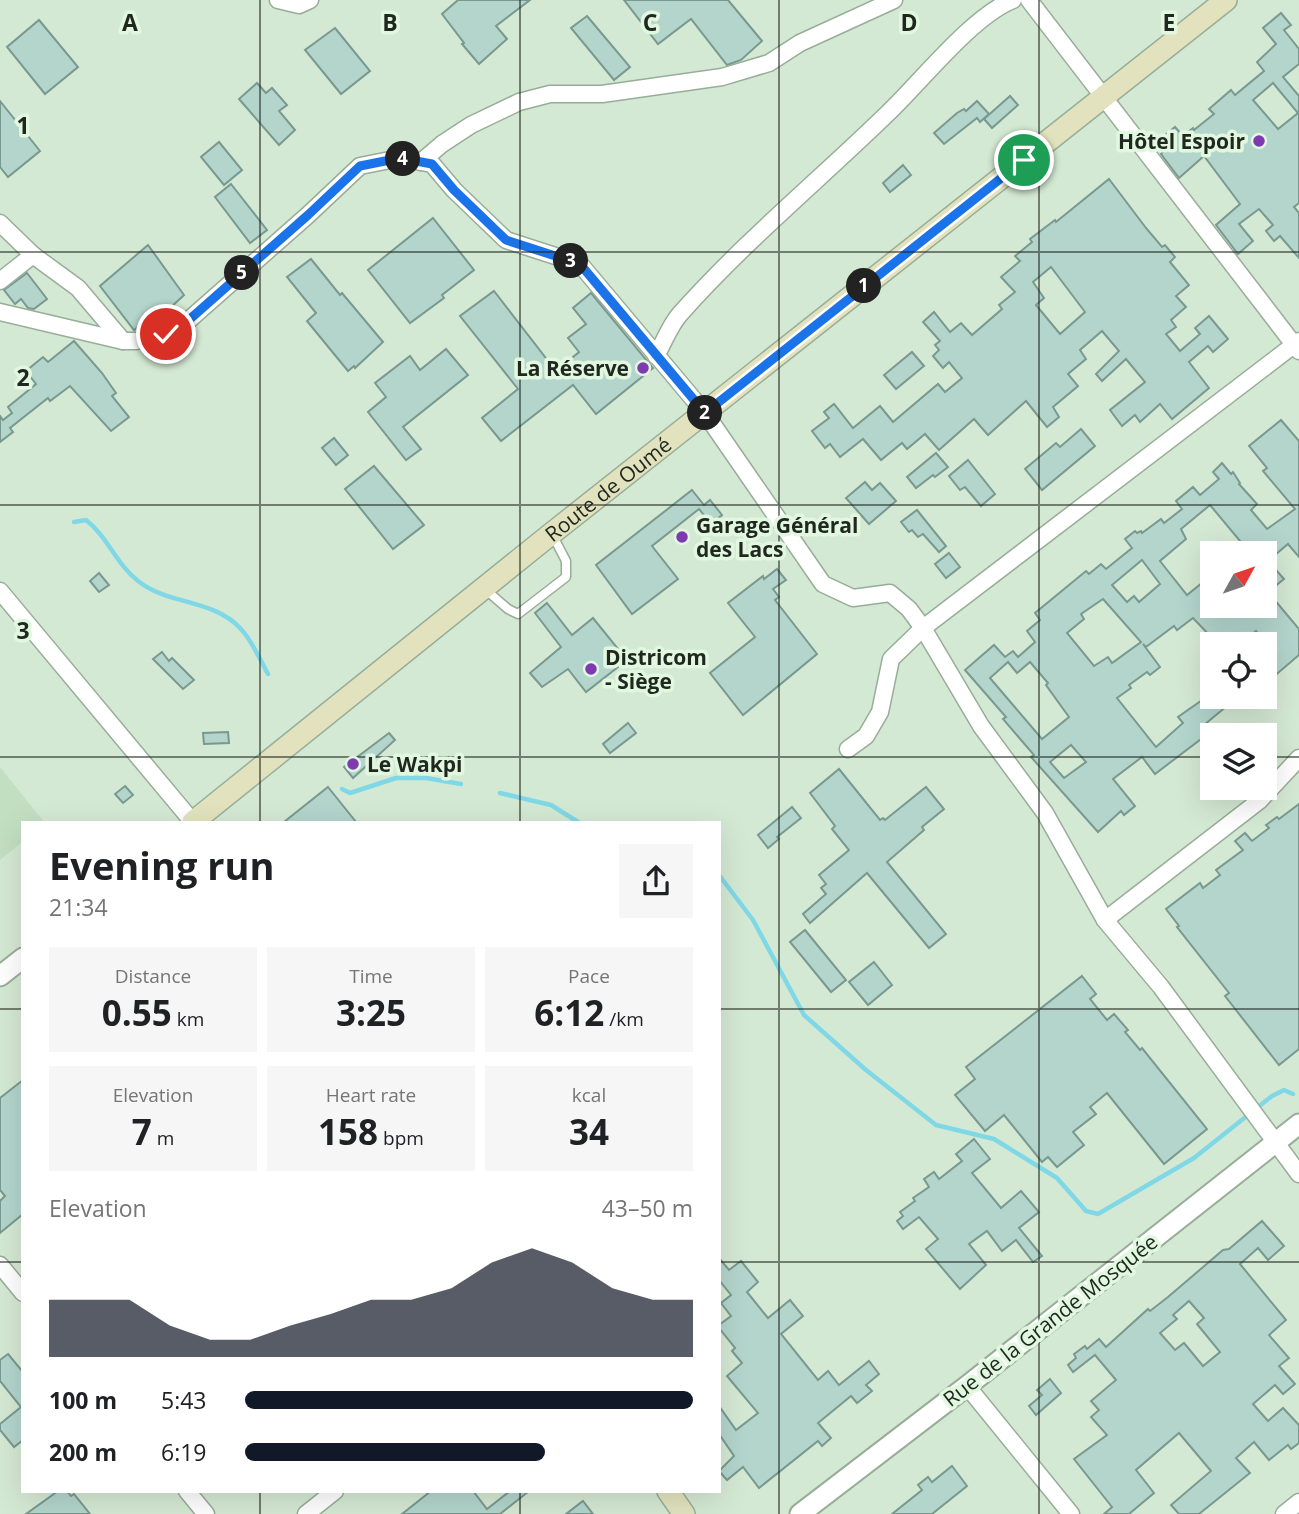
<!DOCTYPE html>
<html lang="en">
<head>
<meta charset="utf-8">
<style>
	:root { --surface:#fff; --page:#f6f6f6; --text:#202124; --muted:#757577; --accent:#111827 }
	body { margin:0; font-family:"Open Sans",sans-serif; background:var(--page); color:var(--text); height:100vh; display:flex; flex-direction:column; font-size:26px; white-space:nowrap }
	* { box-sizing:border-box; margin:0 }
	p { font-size:23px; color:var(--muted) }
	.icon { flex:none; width:38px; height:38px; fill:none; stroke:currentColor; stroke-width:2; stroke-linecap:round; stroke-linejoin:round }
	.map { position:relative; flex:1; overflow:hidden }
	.side { position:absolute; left:21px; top:821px; width:700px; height:672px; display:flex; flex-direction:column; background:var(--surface); border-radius:0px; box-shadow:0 7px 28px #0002 }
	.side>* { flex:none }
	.needle { width:46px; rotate:50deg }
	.controls { position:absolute; left:1200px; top:541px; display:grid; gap:14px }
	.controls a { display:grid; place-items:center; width:77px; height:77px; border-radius:0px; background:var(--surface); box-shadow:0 7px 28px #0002; font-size:35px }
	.pin { position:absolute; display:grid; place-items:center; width:60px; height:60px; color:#fff; margin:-30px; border:4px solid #fff; border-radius:50%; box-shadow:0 2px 7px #0007 }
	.km { position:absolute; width:35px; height:35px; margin:-18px; border-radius:50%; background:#222; color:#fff; font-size:19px; line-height:35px; text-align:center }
	.round { display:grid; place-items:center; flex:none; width:74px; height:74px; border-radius:0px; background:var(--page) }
	.head { display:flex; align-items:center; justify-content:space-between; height:119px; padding:0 28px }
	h1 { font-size:38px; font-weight:700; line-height:52px }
	.figures { display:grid; grid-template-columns:repeat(3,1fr); gap:10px; height:119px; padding:7px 28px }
	.figures div { display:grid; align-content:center; border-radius:0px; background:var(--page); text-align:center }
	.figures b { font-size:35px; font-weight:700 }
	.figures small { font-size:19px; font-weight:400 }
	.figures p { font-size:19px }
	.chart { height:196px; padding:14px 28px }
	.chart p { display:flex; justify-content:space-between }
	.chart svg { width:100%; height:126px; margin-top:7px; fill:var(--accent); opacity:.7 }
	ul { padding:0 28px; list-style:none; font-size:23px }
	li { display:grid; grid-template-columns:112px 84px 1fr; align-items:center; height:52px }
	li i { height:18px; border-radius:9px; background:var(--accent) }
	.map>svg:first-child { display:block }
</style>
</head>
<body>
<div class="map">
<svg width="1299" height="1514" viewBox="0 0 1299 1514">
	<rect width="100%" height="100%" fill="#d4e9d3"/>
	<path fill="#c3dfc2" d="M0,767L44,822H23V841L0,860Z"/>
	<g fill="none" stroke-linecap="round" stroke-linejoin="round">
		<g stroke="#80d8e6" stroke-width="4.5">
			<path d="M74,522L86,520C108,537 116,564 138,581C168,605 213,599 240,628C252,640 260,660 268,674"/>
			<path d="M342,789L350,793L396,778H426L461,784"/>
			<path d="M500,793L551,805L578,822"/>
			<path d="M719,875L753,920L804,1015L866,1070L936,1125L994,1139L1057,1178L1086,1211L1098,1214L1194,1158L1272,1096L1284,1090L1293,1094"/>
		</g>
	</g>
	<g fill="#b3d5cc" stroke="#799990" stroke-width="2" fill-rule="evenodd">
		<path d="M458,0H530L496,26L507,39L479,64L462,44L464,43L442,14Z"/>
		<path d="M624,0H728L762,41L741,60L727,65L691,19L658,44Z"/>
		<path d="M1281,13L1291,25L1284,30L1299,49V64L1283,77L1299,96V203L1294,207L1299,213V258L1280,236L1274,241L1266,231L1273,225L1259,209L1239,224L1253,241L1238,254L1216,225L1240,204L1204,156L1179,178L1161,154L1166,148L1159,140L1175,127L1183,136L1193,128L1194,130L1214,114L1209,109L1231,90L1235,95L1264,71L1257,62L1276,44L1263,28ZM1273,83L1298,113L1278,129L1253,100Z"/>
		<path d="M587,16L630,67L614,80L571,28Z"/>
		<path d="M39,20L78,67L45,94L7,47Z"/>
		<path d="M335,28L370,71L341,94L305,50Z"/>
		<path d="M257,83L266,93L272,88L287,105L279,111L295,130L279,145L239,99Z"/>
		<path d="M1010,96L1018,105L992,128L984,119Z"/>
		<path d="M0,101L40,151L8,177L0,167Z"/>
		<path d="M977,101L989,114L980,122L977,118L944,144L934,133L957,113L964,109L966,111Z"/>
		<path d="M219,142L242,170L224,185L201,157Z"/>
		<path d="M903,165L911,175L890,192L883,183Z"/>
		<path d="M1109,179L1146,228L1162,247L1165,245L1175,257L1170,262L1189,285L1176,296L1186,307L1171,320L1176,327L1166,334L1180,351L1200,334L1195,328L1209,316L1228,339L1213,352L1208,346L1189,362L1209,388L1172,419L1160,404L1140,422L1135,415L1122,426L1110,410L1145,382L1126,359L1102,381L1096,374L1119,351L1102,331L1080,350L1086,359L1068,374L1078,386L1053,407L1059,417L1047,427L1026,401L988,435L974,419L939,450L925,434L907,449L902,443L881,460L863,439L840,457L830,444L825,448L812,431L829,418L824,412L834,404L853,428L880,406L893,422L938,384L945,392L962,378L949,362L943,368L933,356L939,350L935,345L940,341L923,322L934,312L950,332L961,323L972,335L1002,309L999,305L1015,292L1001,277L1020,261L1015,256L1032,242L1030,239L1055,220L1056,222ZM1051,267L1085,312L1060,334L1036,305L1044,298L1033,282Z"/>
		<path d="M231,184L267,230L250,243L215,197Z"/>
		<path d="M433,218L474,270L442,295L444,298L410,323L368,270Z"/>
		<path d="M148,245L184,295L170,308L168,306L159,312L134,330L100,286Z"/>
		<path d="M311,259L340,295L342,293L383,342L355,368L354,366L348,371L307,321L316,313L287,277Z"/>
		<path d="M27,273L47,299L34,309L28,308L21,299L15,304L4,290Z"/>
		<path d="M494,291L556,371L579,352L568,338L586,324L573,308L591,293L653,368L596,414L573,385L501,441L482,418L518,389L460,316Z"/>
		<path d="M74,341L102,373L116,393L112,396L129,417L111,431L70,386L50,401L48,398L10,428L13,432L0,442V416L3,420L12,413L8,407L36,384L26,371L43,357L48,362Z"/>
		<path d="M446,349L468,375L403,427L421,449L406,460L368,412L386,397L375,383L410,356L420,370Z"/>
		<path d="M912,352L924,366L896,389L884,375Z"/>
		<path d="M1281,420L1299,441V557L1288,544L1268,561L1284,579L1268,592L1299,629V655L1265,684V642L1256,631L1239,644H1231L1223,634L1215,641L1193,618L1177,630L1174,626L1146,647L1143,644L1160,667L1150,675L1147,672L1129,685L1131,688L1117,698L1156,747L1183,723L1178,717L1208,696H1239L1204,725L1209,733L1155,774L1142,757L1113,779L1135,806L1124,815L1121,811L1098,832L1031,757L1034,755L1003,719L1006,717L965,670L994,645L1005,657L1013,651L1018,657L1035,642L1027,631L1040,620L1035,613L1086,571L1089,574L1101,564L1106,569L1132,548L1125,539L1135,531L1137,533L1141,531L1142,533L1161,519L1164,523L1182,509L1176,501L1193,487L1200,495L1219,479L1213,472L1222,463L1231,474L1233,472L1240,483L1239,484L1257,504L1251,510L1267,529L1295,509L1263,471L1267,468L1249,446ZM1210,505L1250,553H1265V606H1213V574L1187,595L1160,561L1186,539L1181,529ZM1142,560L1160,584L1139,602L1134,596L1127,602L1112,585ZM1103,599L1141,642L1112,663L1108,657L1094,666L1067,633L1084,619L1081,614ZM1008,662L1017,673L1030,662L1048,683L1046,685L1069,717L1042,739L990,678ZM1071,745L1086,762L1064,778L1050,762Z"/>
		<path d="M1081,429L1095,446L1042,490L1025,469L1056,443L1060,447Z"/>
		<path d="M334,438L348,455L336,465L322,448Z"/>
		<path d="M936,453L948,467L935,477L933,475L916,488L907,477Z"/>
		<path d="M968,460L995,494L981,506L965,487L960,490L949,476Z"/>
		<path d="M374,466L424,525L393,549L345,489Z"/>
		<path d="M865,482L872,490L880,483L896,501L869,524L846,498Z"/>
		<path d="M692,490L704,505L710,500L722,515L711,524L699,509L652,546L678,579L632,614L596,565Z"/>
		<path d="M917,510L946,546L939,552L923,534L918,537L912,530L909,532L901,522Z"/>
		<path d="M949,553L960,567L946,578L935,564Z"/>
		<path d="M777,569L786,580L773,589L779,597L775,600L817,654L743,715L710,673L755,637L728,603L763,576L764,579Z"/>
		<path d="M99,573L109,585L99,592L90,581Z"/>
		<path d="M547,603L572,635L593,618L627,660L586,692L568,669L542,687L530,673L561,647L535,613Z"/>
		<path d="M162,652L169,661L172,658L194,680L183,689L153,659Z"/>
		<path d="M628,723L636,733L610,753L603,744Z"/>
		<path d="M228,732L229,743L204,744L203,733Z"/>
		<path d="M389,733L395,740L353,778L344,767Z"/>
		<path d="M839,769L880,820L883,818L885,820L926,787L944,809L922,827L924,830L887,862L946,934L929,948L867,873L810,923L803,914L826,894L821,888L826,884L819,875L849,850L832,829L835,826L810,793Z"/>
		<path d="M125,786L133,795L123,803L115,794Z"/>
		<path d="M328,787L356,822H284Z"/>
		<path d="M1299,804V1049L1279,1065L1225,996L1229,993L1177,927L1179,926L1166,909L1200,883L1203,888L1220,875L1216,870L1243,850L1235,841L1245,833L1252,841L1269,828L1266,825L1277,817L1279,819Z"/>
		<path d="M792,807L801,818L777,837L779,839L768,848L758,835Z"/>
		<path d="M805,930L846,980L831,992L790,942Z"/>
		<path d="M874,962L892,985L868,1005L849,982Z"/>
		<path d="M1082,976L1096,994L1090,999L1107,1020L1114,1014L1128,1030L1125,1032L1140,1050L1142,1048L1207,1129L1164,1164L1107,1093L1090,1107L1096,1114L1073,1132L1084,1145L1057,1167L1048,1157L1042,1162L1004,1115L985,1131L955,1095L975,1079L966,1067Z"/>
		<path d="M23,1080V1214L0,1233V1201L5,1196L0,1190V1098Z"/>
		<path d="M974,1139L990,1159L972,1173L1001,1208L1021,1191L1039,1212L1019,1228L1042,1256L1033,1262L1016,1240L1002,1251L987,1231L969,1244L986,1265L960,1289L926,1249L938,1239L919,1217L903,1229L897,1221L903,1216L900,1212L915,1201L913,1198L929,1187L924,1179L934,1172L939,1179L962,1161L956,1154Z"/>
		<path d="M1262,1221L1284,1246L1268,1260L1258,1248L1240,1264L1286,1320L1269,1335L1289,1358L1279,1366L1295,1384L1283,1394L1275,1385L1253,1404L1268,1421L1283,1408L1299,1425V1443L1291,1449L1288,1445L1269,1460L1254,1442L1236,1458L1250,1473L1199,1514H1179L1171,1505L1211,1471L1179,1433L1136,1470L1154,1493L1129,1514H1104L1112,1507L1074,1459L1107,1435L1091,1417L1099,1410L1091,1401L1116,1380L1095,1355L1073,1372L1068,1365L1076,1358L1074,1354L1085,1346L1087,1349L1099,1339L1106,1347L1148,1309L1150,1311L1168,1297L1223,1250L1229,1249ZM1189,1301L1204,1318L1197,1324L1220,1352L1203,1366L1184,1343L1175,1350L1160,1333L1177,1319L1173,1315Z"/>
		<path d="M719,1258L729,1270L741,1261L758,1282L747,1292L768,1318L790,1300L803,1316L781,1334L818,1380L828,1371L839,1385L869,1361L879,1374L866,1385L872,1391L857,1403L851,1396L818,1423L831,1438L822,1446L818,1441L759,1488L743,1467L727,1480L719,1471L734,1456L719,1434V1406L736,1430L758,1413L727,1376L742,1363L732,1351L735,1348L719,1328V1325L731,1316L721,1303L731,1295L719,1280Z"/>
		<path d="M8,1354L23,1372V1440L14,1447L0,1430V1424L21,1407L0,1381V1360Z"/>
		<path d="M1050,1379L1061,1393L1036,1415L1029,1406L1042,1395L1037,1390Z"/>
		<path d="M952,1466L967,1486L932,1514H892L922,1490L918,1485L928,1477L932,1482Z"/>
		<path d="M58,1491H67L71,1496L74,1494L90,1514H26Z"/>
		<path d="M431,1491H473L487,1509L510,1491H529L500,1514H402Z"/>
		<path d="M583,1501L593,1514H566Z"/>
	</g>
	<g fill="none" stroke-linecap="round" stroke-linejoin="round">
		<defs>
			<path id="service" d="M486,590L508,609L518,614L566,577V561L553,536"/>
			<g id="minor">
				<path d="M278,0L299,5L310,0"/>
				<path d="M1029,0L1299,351"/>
				<path d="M421,162L442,144L471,125L519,102L550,94H602L722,77L769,63L800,43L894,0"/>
				<path d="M0,223L33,255L78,288L123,341"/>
				<path d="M0,281L33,255"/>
				<path d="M0,312L123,341H136L166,334L190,319L308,215L360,166L400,158L432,164L454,190L506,240L580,264L705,413L823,584L853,598L890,593L909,609L923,628L981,726L1045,813L1105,920L1161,987L1299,1174"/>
				<path d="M656,356C664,342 670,325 680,314C744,242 818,181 887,114C920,83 972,16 1013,0"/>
				<path d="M0,591L192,821"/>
				<path d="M848,749L866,736L880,712L891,659L923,628L1299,341"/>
				<path d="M1105,920L1259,801L1299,758"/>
				<path d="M0,1265L23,1293"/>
				<path d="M967,1386L1071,1514"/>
				<path d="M187,1491L206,1514"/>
				<path d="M306,1514L335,1491"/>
				<path d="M1284,1514L1299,1502"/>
			</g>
			<g id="tertiary">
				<path d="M0,976L23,958"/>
				<path d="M800,1514L967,1386L1299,1124"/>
			</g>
			<g id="secondary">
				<path id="s1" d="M193,822L551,534L1226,0"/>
				<path d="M668,1491L684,1514"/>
			</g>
		</defs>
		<use href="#service" stroke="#98ad98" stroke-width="11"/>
		<use href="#minor" stroke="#98ad98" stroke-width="19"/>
		<use href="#tertiary" stroke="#98ad98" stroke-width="23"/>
		<use href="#secondary" stroke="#98ad98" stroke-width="24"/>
		<use href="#service" stroke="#fff" stroke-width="8"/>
		<use href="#minor" stroke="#fff" stroke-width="16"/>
		<use href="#tertiary" stroke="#fff" stroke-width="19"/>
		<use href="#secondary" stroke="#e2e3be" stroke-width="21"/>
	</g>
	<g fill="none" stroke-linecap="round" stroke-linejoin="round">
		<defs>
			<path id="route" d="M166,334L190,319L308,215L360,166L400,158L432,164L454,190L506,240L580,264L705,413L1024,160"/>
		</defs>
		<use href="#route" stroke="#fff" stroke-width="14"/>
		<use href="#route" stroke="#1a73e8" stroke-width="9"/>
	</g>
	<path fill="none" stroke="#1f271e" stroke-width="2" stroke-opacity="0.55" d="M260,0V822M520,0V822M779,0V1514M1039,0V1514M0,252H1299M0,505H1299M0,757H1213M1265,757H1299M0,1009H23M719,1009H1299M0,1262H23M719,1262H1299M260,1491V1514M520,1491V1514"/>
	<g fill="#7e3baf" stroke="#e1f7e0" stroke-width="2.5">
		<circle cx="1259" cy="141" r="7"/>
		<circle cx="643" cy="368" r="7"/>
		<circle cx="682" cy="537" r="7"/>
		<circle cx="591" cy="669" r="7"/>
		<circle cx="353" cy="764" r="7"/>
	</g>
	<g text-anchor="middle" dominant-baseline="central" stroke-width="7" stroke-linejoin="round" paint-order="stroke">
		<g font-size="21" font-weight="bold" fill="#1f271e" stroke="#e1f7e0" text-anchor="start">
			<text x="1245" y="141" text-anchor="end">Hôtel Espoir</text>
			<text x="629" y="368" text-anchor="end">La Réserve</text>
			<text x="696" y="525">Garage Général<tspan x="696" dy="24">des Lacs</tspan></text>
			<text x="605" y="657">Districom<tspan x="605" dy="24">- Siège</tspan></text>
			<text x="367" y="764">Le Wakpi</text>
		</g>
		<g font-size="21" fill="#1f271e" stroke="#e1f7e0">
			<text stroke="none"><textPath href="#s1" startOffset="532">Route de Oumé</textPath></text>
			<text transform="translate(1050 1320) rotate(-38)">Rue de la Grande Mosquée</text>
		</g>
	</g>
	<g font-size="23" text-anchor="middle" font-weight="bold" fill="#1f271e" stroke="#e1f7e0" stroke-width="7" stroke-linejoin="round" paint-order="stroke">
		<text x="130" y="31">A</text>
		<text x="390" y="31">B</text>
		<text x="650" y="31">C</text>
		<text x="909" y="31">D</text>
		<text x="1169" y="31">E</text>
		<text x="23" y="134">1</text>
		<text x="23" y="386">2</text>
		<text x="23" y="639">3</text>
	</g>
</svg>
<div class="controls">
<a><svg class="needle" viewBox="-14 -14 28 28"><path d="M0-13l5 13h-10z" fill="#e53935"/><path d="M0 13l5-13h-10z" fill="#757577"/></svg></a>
<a><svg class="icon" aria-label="locate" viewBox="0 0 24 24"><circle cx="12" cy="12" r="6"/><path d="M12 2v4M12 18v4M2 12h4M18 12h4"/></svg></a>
<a><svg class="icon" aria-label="layers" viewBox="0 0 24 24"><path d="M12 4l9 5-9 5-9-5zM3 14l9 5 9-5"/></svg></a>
</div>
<div class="pin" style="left:1024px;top:160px;background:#1e9e55"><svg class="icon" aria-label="arrive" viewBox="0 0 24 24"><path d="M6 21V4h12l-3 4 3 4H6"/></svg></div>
<div class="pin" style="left:166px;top:334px;background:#d93025"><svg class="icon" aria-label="check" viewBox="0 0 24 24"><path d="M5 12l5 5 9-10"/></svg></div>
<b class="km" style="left:864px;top:286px">1</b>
<b class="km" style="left:705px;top:413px">2</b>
<b class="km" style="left:571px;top:261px">3</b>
<b class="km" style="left:403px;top:159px">4</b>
<b class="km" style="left:242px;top:273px">5</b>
<section class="side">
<div class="head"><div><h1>Evening run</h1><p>21:34</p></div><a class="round"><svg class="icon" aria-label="share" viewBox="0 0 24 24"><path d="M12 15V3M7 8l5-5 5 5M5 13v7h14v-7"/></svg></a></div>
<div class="figures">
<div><p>Distance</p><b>0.55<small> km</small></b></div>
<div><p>Time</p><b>3:25</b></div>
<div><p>Pace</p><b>6:12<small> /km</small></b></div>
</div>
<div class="figures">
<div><p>Elevation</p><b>7<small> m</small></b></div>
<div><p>Heart rate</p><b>158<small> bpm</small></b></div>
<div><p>kcal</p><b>34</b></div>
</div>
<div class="chart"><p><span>Elevation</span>43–50 m</p>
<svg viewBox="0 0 160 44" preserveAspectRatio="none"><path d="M0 44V24L10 24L20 24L30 33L40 38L50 38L60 33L70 29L80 24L90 24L100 20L110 11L120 6L130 11L140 20L150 24L160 24V44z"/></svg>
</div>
<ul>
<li><b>100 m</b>5:43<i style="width:100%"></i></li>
<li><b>200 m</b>6:19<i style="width:67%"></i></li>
</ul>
</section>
</div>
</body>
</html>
